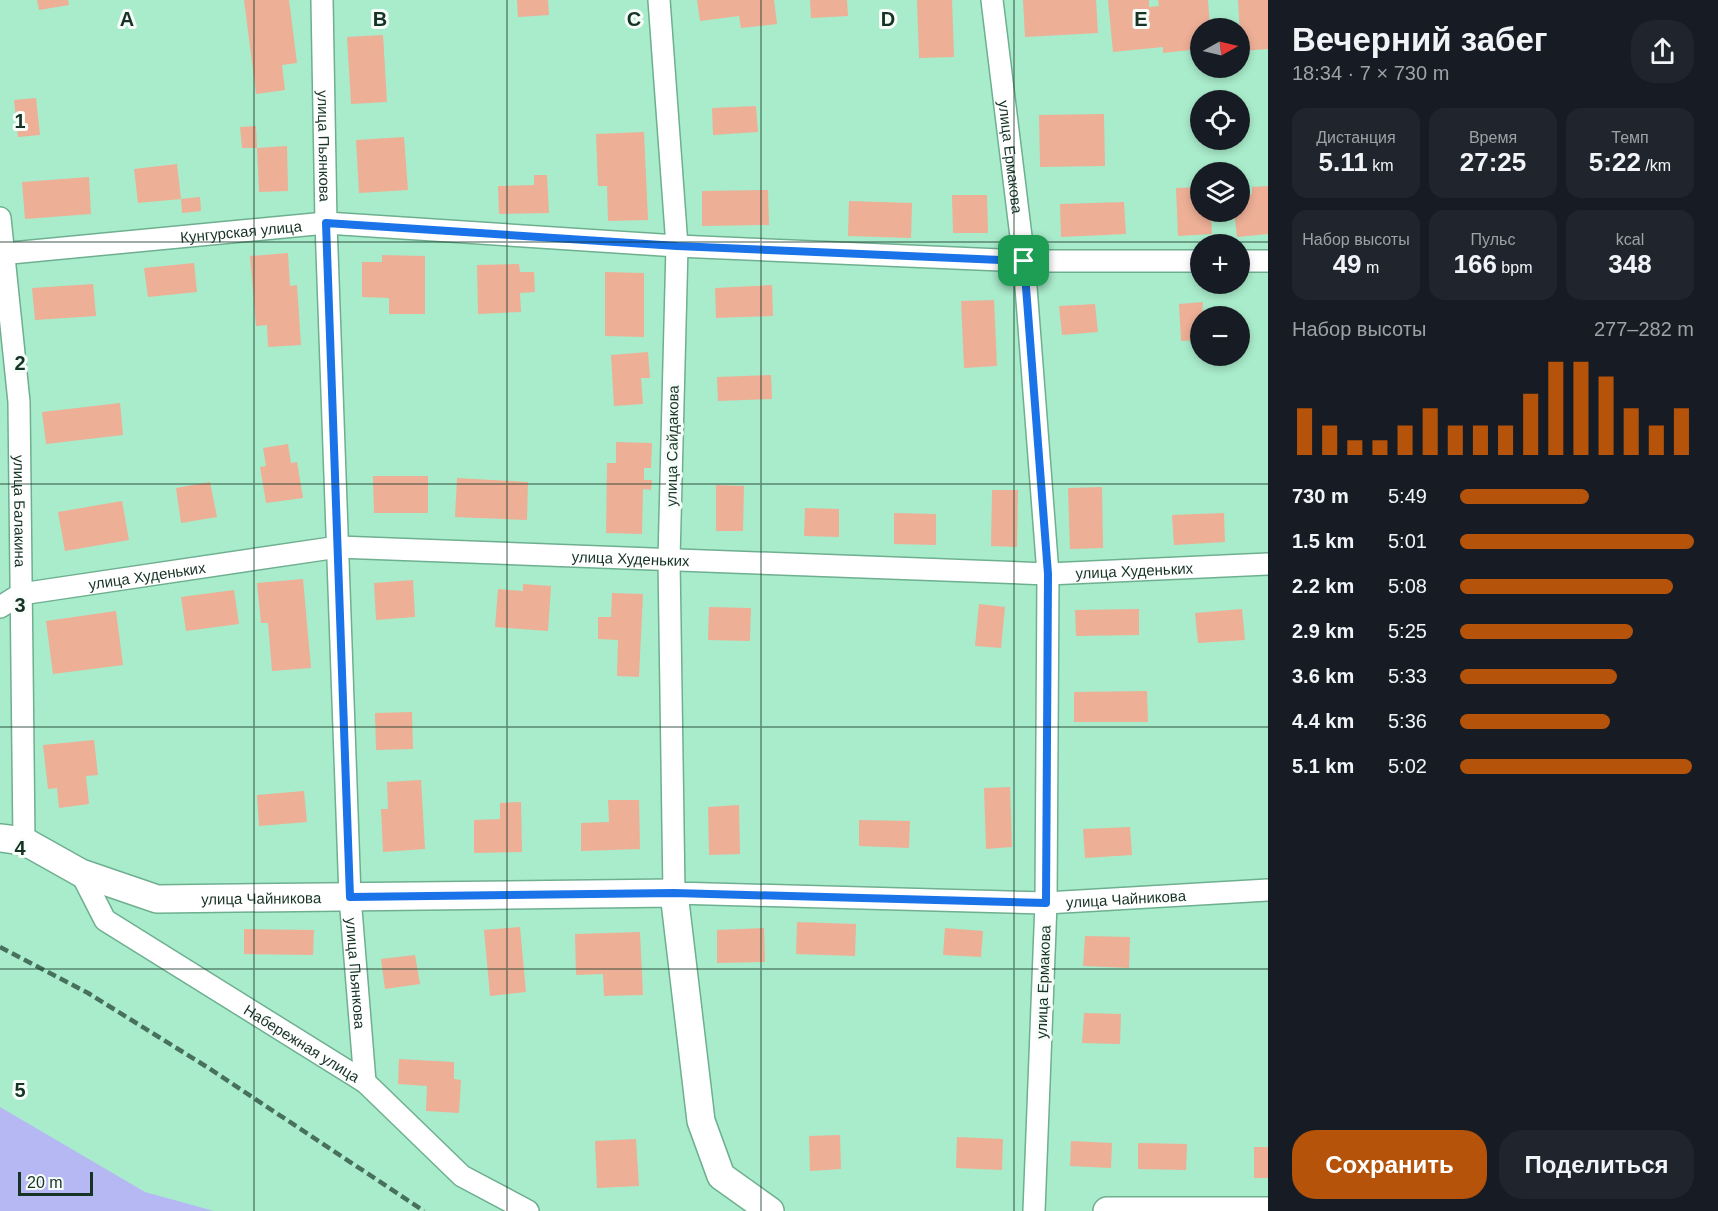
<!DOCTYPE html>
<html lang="ru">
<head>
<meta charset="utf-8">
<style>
	:root { --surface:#171b24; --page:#20242c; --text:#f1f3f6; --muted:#9ea1a6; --accent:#b45309 }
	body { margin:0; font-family:Helvetica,sans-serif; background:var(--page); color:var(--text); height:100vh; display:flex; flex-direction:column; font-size:22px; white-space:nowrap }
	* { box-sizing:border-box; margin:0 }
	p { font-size:20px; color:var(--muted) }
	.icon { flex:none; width:33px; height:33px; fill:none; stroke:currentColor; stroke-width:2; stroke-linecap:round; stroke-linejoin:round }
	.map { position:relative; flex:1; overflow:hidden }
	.side { display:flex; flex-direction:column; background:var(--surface); width:450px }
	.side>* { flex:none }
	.needle { width:39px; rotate:82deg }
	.buttons { position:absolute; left:1190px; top:18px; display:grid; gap:12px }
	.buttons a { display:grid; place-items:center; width:60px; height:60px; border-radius:50%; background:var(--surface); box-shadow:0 3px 9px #0003; font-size:30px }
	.scale { position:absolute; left:18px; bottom:15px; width:75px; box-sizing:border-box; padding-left:6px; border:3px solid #173326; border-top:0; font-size:16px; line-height:21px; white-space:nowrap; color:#173326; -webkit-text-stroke:4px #f7fefa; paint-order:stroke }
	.pin { position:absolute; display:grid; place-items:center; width:51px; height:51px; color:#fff; margin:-26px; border-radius:12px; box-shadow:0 3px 9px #0006 }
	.round { display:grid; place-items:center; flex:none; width:63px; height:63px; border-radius:24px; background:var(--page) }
	.overview { display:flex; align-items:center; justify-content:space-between; height:102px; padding:0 24px }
	h1 { font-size:33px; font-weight:700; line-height:45px }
	.figures { display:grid; grid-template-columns:repeat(3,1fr); gap:9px; height:102px; padding:6px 24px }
	.figures div { display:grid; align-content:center; border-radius:15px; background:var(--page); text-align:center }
	.figures b { font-size:26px; font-weight:700 }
	.figures small { font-size:16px; font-weight:400 }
	.figures p { font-size:16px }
	.chart { height:168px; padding:12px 24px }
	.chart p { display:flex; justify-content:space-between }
	.chart svg { width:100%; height:108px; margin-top:6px; stroke:var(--accent); stroke-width:6 }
	.action { display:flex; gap:12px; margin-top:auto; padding:12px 24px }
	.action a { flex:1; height:69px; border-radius:24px; background:var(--accent); color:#fff; font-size:24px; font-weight:700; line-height:69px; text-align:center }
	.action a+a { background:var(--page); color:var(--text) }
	ul { padding:0 24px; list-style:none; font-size:20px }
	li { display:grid; grid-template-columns:96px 72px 1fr; align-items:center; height:45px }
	li i { height:15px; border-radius:8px; background:var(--accent) }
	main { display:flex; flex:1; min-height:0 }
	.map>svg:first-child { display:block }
</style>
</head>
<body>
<main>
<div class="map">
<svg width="1268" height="1211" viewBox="0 0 1268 1211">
	<rect width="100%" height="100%" fill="#a9eccb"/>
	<path fill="#b6b8f3" d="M0,1107L145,1192L214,1211H0Z"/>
	<g fill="#edaf96">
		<path d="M37,0H68L69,5L39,10Z"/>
		<path d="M244,0H289L297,63L282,65L285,90L256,94Z"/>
		<path d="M517,0H548L549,15L518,17Z"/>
		<path d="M697,0H774L777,24L741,28L739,16L700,21Z"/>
		<path d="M810,0H847L848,16L811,18Z"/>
		<path d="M917,0H952L954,57L919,58Z"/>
		<path d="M1023,0H1096L1098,33L1025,37Z"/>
		<path d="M1108,0H1149V7L1159,6L1158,0H1208L1210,28L1199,29L1200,49L1163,53V47L1113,52Z"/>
		<path d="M1238,0H1268V49L1241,51Z"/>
		<path d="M383,35L387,102L351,104L347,37Z"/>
		<path d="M36,98L40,135L18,137L14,100Z"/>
		<path d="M756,106L758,132L713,135L712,108Z"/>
		<path d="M1104,114L1105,166L1040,167L1039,115Z"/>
		<path d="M256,126L257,148H242L240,127Z"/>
		<path d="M644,132L648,220L608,221L607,186H598L596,134Z"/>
		<path d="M404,137L408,190L359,193L356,140Z"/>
		<path d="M287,146L288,191L259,192L257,148Z"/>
		<path d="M177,164L181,199L138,203L134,169Z"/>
		<path d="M534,175H547L549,213L499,214L498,186L534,185Z"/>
		<path d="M89,177L91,214L25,219L22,182Z"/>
		<path d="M1268,186V234L1237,237L1234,212H1239V195L1252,194V187Z"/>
		<path d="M1200,187V212H1211L1212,234L1178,236L1176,188Z"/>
		<path d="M768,190L769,225L702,226V191Z"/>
		<path d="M952,195H987L988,233H953Z"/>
		<path d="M200,197L201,211L182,213L181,199Z"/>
		<path d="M849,201L912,203L911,238L848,236Z"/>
		<path d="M1124,202L1126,234L1061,237L1060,204Z"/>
		<path d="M288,253L290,286L297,285L301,345L268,347L267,325L256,326L250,256Z"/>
		<path d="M382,255L425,256V314H389V298L362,297V262H382Z"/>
		<path d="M194,263L197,292L148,297L144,268Z"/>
		<path d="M519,264L520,272H534L535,292L520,293L521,312L478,314L477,265Z"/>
		<path d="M605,272L644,273V337L605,336Z"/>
		<path d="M93,284L96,316L35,320L32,288Z"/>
		<path d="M772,285L773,316L716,318L715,288Z"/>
		<path d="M994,300L997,366L964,368L961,301Z"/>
		<path d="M1203,302L1200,340L1181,341L1179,304Z"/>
		<path d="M1095,304L1098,332L1062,335L1059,306Z"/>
		<path d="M648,352L650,378H641L643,404L614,406L611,355Z"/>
		<path d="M771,375L772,399L718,401L717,377Z"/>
		<path d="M120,403L123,435L46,444L42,412Z"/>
		<path d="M616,442L652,443L651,468H644V480H652L651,490L643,489L642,534L606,533L607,463H616Z"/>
		<path d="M288,444L291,463L297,462L303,498L266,503L260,467L266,466L263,448Z"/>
		<path d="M373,476H428V513H374Z"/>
		<path d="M457,478L528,482L527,520L455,517Z"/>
		<path d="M210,482L217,517L181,523L176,488Z"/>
		<path d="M716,485L744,486L743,531H716Z"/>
		<path d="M1102,487L1103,548L1070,549L1068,488Z"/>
		<path d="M992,490H1018L1017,547L991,546Z"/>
		<path d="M122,501L129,540L65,551L58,512Z"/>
		<path d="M805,508L839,509V537L804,536Z"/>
		<path d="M894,513L936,514V545L894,544Z"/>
		<path d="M1224,513L1225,542L1174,545L1172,515Z"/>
		<path d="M303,579L311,668L272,671L268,623H261L257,583Z"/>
		<path d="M413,580L415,617L376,620L374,583Z"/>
		<path d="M523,584L551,586L548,631L495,627L498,589L523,591Z"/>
		<path d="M234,590L239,624L186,631L181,597Z"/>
		<path d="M612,593L643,594L639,677L617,676L618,640L598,639V617H611Z"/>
		<path d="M979,604L1005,607L1001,648L975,646Z"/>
		<path d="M709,607L751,608L750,641L708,640Z"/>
		<path d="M1139,609V635L1076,636L1075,610Z"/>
		<path d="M1242,609L1245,640L1198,643L1195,613Z"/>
		<path d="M116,611L123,665L53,674L46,621Z"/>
		<path d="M1147,691L1148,722H1074V692Z"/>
		<path d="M412,712L413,749L376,750L375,713Z"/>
		<path d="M94,740L98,775L86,776L89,804L59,808L57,788L48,789L43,745Z"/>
		<path d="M421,780L425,849L383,852L381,809H388L387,782Z"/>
		<path d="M1010,787L1012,847L986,849L984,788Z"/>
		<path d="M304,791L307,822L259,826L257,795Z"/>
		<path d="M608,800H639L640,849L581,851V823L609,822Z"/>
		<path d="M521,802L522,852L474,853V820L500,819V803Z"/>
		<path d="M739,805L740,854L709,855L708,807Z"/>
		<path d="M859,820L910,821L909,848L859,846Z"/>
		<path d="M1130,827L1132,855L1085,858L1083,829Z"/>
		<path d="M797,922L856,924L855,956L796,954Z"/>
		<path d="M520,927L526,992L490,996L484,930Z"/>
		<path d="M764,928L765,962L717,963V930Z"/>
		<path d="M945,928L983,931L981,957L943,955Z"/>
		<path d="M244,929L314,930L313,955L244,954Z"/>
		<path d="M640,932L643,995L604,996L603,974L576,975L575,934Z"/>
		<path d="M1085,936L1130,937L1129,968L1083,966Z"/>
		<path d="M415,955L420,984L385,989L381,959Z"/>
		<path d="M1084,1013L1121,1014L1120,1044L1082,1043Z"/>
		<path d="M399,1059L454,1062V1079L461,1080L459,1113L426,1111L427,1086L398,1084Z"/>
		<path d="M840,1135L841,1169L810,1171L809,1136Z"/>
		<path d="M957,1137L1003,1139L1002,1170L956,1168Z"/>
		<path d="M636,1139L639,1186L597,1188L595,1141Z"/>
		<path d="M1071,1141L1112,1143L1111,1168L1070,1166Z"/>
		<path d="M1138,1143L1187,1144L1186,1170L1138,1169Z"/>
		<rect x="1254" y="1147" width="14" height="31"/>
	</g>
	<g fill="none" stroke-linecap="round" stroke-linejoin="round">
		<defs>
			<g id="minor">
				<path id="s1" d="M322,0L326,223L350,897L365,1082"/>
				<path id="s2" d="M659,0L677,246L669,559L674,893L1046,903L1268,890"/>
				<path id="s3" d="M992,0L1024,261L1048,574L1046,903L1034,1211"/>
				<path id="s4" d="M0,218L19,402L24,841"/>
				<path id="s5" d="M0,254L326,223L677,246L1024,261H1200"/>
				<path d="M1239,261H1268"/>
				<path id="s6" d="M0,607L21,594L338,547L1048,574L1268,564"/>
				<path id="s7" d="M81,873L105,920L365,1082L462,1176L528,1211"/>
			</g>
			<g id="tertiary">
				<path id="s8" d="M0,838L24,841L81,873L157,899L674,893L701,1121L721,1176L770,1211"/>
				<path d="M1107,1211H1268"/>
			</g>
		</defs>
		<use href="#minor" stroke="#6eaf90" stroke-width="24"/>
		<use href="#tertiary" stroke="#6eaf90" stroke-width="30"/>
		<use href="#minor" stroke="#fff" stroke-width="21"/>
		<use href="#tertiary" stroke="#fff" stroke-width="27"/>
		<path stroke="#48715d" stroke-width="4.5" stroke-dasharray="9 4.5" stroke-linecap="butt" d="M0,947L88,993L207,1067L424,1211"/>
	</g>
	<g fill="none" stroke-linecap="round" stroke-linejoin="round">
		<defs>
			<path id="route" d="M326,223L677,246L1024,261L1048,574L1046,903L674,893L350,897Z"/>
		</defs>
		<use href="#route" stroke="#fff" stroke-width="12"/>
		<use href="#route" stroke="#1a73e8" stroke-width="8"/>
	</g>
	<path fill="none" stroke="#173326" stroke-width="1.5" stroke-opacity="0.55" d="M254,0V1211M507,0V1211M761,0V1211M1014,0V1211M0,242H1268M0,484H1268M0,727H1268M0,969H1268"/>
	<g text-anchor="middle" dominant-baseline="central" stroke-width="6" stroke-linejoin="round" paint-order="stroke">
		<g font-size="15" fill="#173326" stroke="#f7fefa">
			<text stroke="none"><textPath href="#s1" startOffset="146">улица Пьянкова</textPath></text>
			<text stroke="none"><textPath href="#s3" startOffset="158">улица Ермакова</textPath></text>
			<text stroke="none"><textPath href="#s5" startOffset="242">Кунгурская улица</textPath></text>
			<text transform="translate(672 446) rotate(-89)">улица Сайдакова</text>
			<text stroke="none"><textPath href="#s4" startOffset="294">улица Балакина</textPath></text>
			<text stroke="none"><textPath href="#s6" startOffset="638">улица Худеньких</textPath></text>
			<text stroke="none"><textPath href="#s6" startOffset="1142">улица Худеньких</textPath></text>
			<text stroke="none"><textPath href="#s6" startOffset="152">улица Худеньких</textPath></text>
			<text stroke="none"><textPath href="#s8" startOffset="274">улица Чайникова</textPath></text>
			<text stroke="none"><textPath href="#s2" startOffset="1346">улица Чайникова</textPath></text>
			<text stroke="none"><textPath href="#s1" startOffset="974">улица Пьянкова</textPath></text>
			<text transform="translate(1043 982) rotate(-88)">улица Ермакова</text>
			<text stroke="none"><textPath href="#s7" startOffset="285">Набережная улица</textPath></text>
		</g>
	</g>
	<g font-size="20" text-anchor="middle" font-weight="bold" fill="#173326" stroke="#f7fefa" stroke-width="6" stroke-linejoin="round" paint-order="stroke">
		<text x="127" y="26">A</text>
		<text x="380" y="26">B</text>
		<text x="634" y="26">C</text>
		<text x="888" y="26">D</text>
		<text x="1141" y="26">E</text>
		<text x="20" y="128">1</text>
		<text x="20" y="370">2</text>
		<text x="20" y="612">3</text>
		<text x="20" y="855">4</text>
		<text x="20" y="1097">5</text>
	</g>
</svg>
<div class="buttons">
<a><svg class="needle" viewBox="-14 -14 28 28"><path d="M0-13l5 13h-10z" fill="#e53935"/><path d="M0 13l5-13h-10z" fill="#9ea1a6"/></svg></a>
<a><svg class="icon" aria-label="locate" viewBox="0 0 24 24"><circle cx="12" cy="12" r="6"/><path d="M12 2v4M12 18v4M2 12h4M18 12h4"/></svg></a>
<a><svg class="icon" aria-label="layers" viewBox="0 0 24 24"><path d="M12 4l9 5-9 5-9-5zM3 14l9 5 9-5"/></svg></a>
<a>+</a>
<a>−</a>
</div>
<div class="scale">20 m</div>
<div class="pin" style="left:1024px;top:261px;background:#1e9e55"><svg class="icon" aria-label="arrive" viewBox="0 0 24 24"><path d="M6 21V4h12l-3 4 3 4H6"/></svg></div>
</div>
<section class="side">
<div class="overview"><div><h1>Вечерний забег</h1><p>18:34 · 7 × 730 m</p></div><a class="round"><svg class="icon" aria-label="share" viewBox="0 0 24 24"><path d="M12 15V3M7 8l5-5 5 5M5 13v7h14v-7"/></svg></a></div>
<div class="figures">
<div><p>Дистанция</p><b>5.11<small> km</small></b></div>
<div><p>Время</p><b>27:25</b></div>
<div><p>Темп</p><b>5:22<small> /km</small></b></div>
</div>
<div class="figures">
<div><p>Набор высоты</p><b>49<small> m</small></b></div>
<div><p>Пульс</p><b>166<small> bpm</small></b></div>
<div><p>kcal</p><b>348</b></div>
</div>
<div class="chart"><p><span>Набор высоты</span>277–282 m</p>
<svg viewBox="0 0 160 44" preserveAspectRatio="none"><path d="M5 44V25M15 44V32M25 44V38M35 44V38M45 44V32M55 44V25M65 44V32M75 44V32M85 44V32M95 44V19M105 44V6M115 44V6M125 44V12M135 44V25M145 44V32M155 44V25"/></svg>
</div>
<ul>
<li><b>730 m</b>5:49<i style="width:55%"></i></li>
<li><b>1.5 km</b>5:01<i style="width:100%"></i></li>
<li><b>2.2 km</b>5:08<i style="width:91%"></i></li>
<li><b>2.9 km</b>5:25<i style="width:74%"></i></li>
<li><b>3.6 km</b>5:33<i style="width:67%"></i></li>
<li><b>4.4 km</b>5:36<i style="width:64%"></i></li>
<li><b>5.1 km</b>5:02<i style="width:99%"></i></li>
</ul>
<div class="action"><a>Сохранить</a><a>Поделиться</a></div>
</section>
</main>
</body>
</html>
